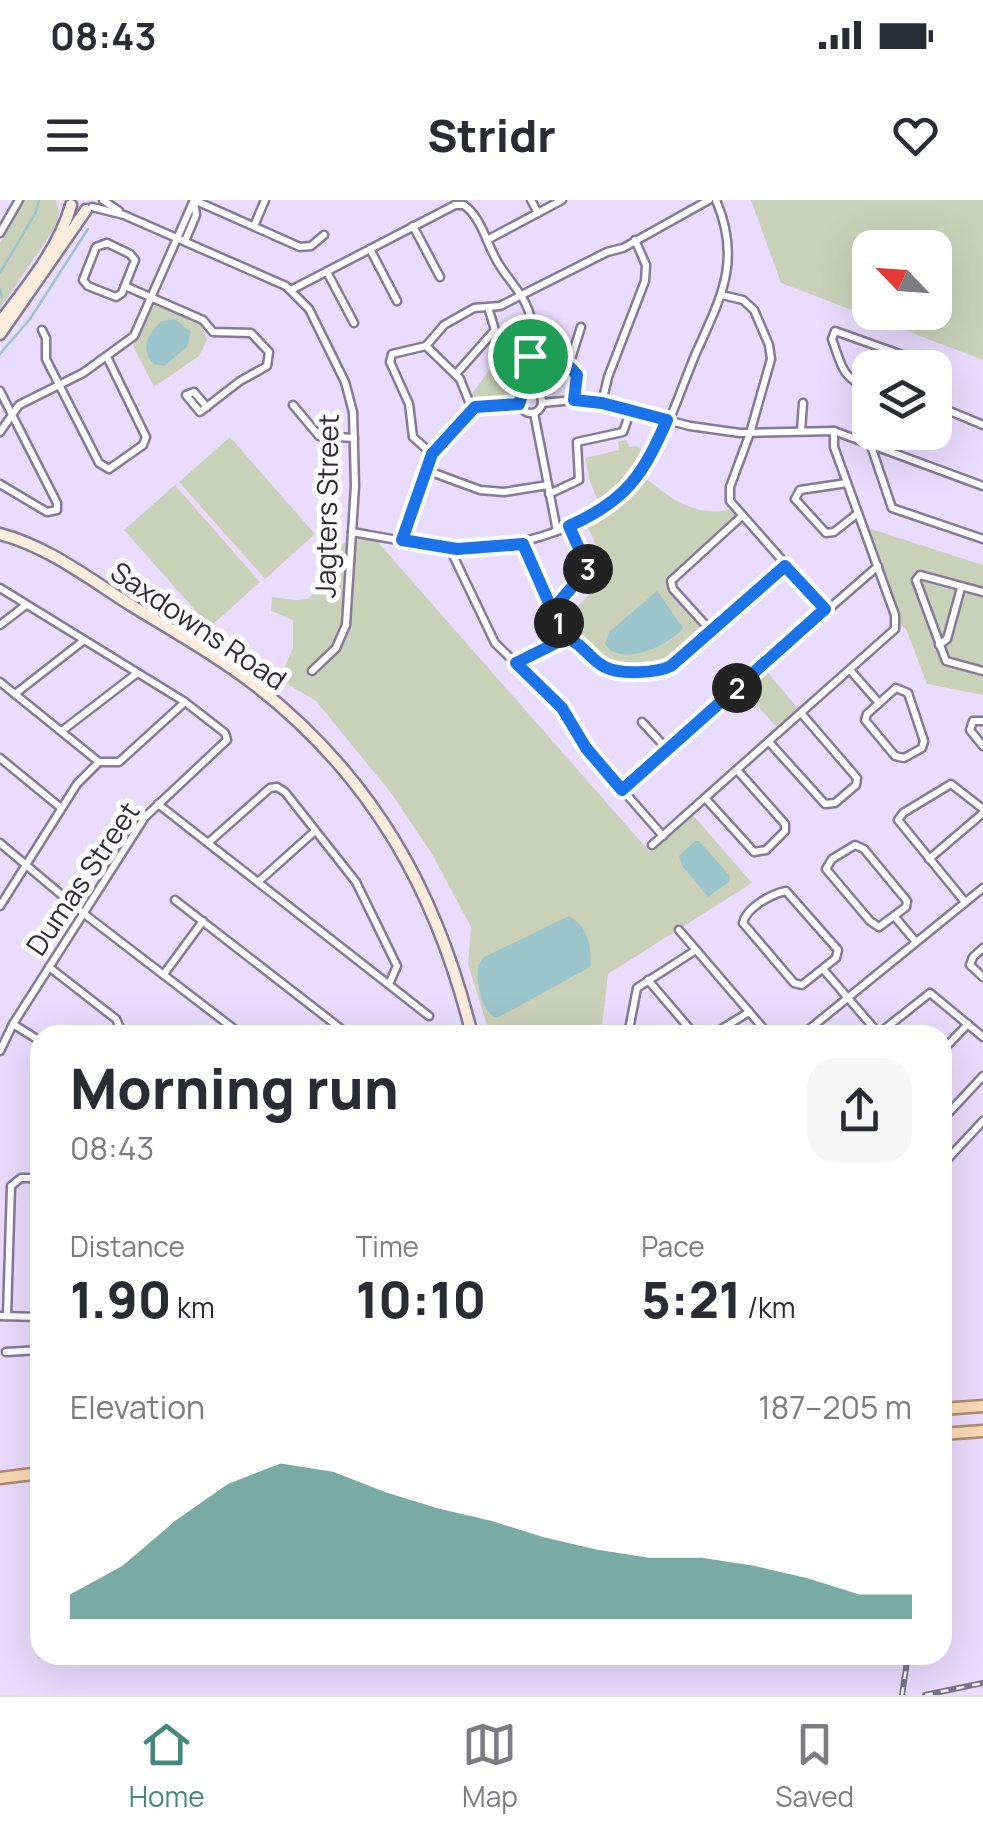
<!DOCTYPE html>
<html lang="en">
<head>
<meta charset="utf-8">
<style>
	:root { --surface:#fff; --page:#f7f7f7; --text:#2b2b33; --muted:#7c7c81; --line:#e1e1e2; --accent:#43887d }
	body { margin:0; font-family:Manrope,sans-serif; background:var(--page); color:var(--text); height:100vh; display:flex; flex-direction:column; font-size:38px; white-space:nowrap }
	* { box-sizing:border-box; margin:0 }
	p { font-size:32px; color:var(--muted) }
	.icon { flex:none; width:55px; height:55px; fill:none; stroke:currentColor; stroke-width:2; stroke-linecap:round; stroke-linejoin:round }
	.map { position:relative; flex:1; overflow:hidden }
	.sheet { position:absolute; left:30px; top:825px; width:922px; height:640px; display:flex; flex-direction:column; background:var(--surface); border-radius:30px; box-shadow:0 10px 40px #0002 }
	.sheet>* { flex:none }
	.needle { width:65px; rotate:295deg }
	.fabs { position:absolute; left:852px; top:30px; display:grid; gap:20px }
	.fabs a { display:grid; place-items:center; width:100px; height:100px; border-radius:20px; background:var(--surface); box-shadow:0 10px 40px #0002; font-size:50px }
	.pin { position:absolute; display:grid; place-items:center; width:85px; height:85px; color:#fff; margin:-42px; border:5px solid #fff; border-radius:50%; box-shadow:0 2px 10px #0007 }
	.km { position:absolute; width:50px; height:50px; margin:-25px; border-radius:50%; background:#222; color:#fff; font-size:28px; line-height:50px; text-align:center }
	.round { display:grid; place-items:center; flex:none; width:105px; height:105px; border-radius:30px; background:var(--page) }
	.summary { display:flex; align-items:center; justify-content:space-between; height:170px; padding:0 40px }
	h1 { font-size:55px; font-weight:800; line-height:75px }
	.figures { display:grid; grid-template-columns:repeat(3,1fr); gap:15px; height:170px; padding:10px 40px }
	.figures div { display:grid; align-content:center }
	.figures b { font-size:50px; font-weight:800 }
	.figures small { font-size:28px; font-weight:400 }
	.figures p { font-size:28px }
	.chart { height:280px; padding:20px 40px }
	.chart p { display:flex; justify-content:space-between }
	.chart svg { width:100%; height:180px; margin-top:10px; fill:var(--accent); opacity:.7 }
	.status { display:flex; justify-content:space-between; align-items:center; height:70px; padding:0 50px; background:var(--surface); direction:ltr }
	.status svg { height:28px; fill:currentColor }
	header { display:flex; justify-content:space-between; align-items:center; height:130px; padding:0 40px; background:var(--surface); font-size:45px; font-weight:800 }
	.tabs { display:flex; justify-content:space-around; align-items:center; height:140px; border-top:2px solid var(--line); background:var(--surface); font-size:28px; color:var(--muted) }
	.tabs a { display:grid; justify-items:center; gap:5px }
	.tabs .on { color:var(--accent) }
	.map>svg:first-child { display:block }
</style>
</head>
<body>
<div class="status"><b>08:43</b><svg viewBox="0 0 49 12"><path d="M0 12V9h3v3zM5 12V6h3v6zM10 12V3h3v9zM15 12V0h3v12zM26 1h20v11H26zM47 4h2v5h-2z"/></svg></div>
<header><svg class="icon" aria-label="menu" viewBox="0 0 24 24"><path d="M4 6h16M4 12h16M4 18h16"/></svg>Stridr<svg class="icon" aria-label="heart" viewBox="0 0 24 24"><path d="M12 20l-8-8c-3-5 5-10 8-4 3-6 11-1 8 4z"/></svg></header>
<div class="map">
<svg width="983" height="1495" viewBox="0 0 983 1495">
	<rect width="100%" height="100%" fill="#e9dcfe"/>
	<g fill="#cbd1b9" fill-rule="evenodd">
		<path d="M24,0H56L59,12L56,26L0,108V43Z"/>
		<path d="M751,0H983V160L781,83ZM870,48H935V112H870Z"/>
		<path d="M157,104L201,123L207,140L199,156L154,187L133,146L149,110Z"/>
		<path d="M529,144C527,190 525,206 473,203L471,195L504,150Z"/>
		<path d="M230,237L315,334L265,379L179,282Z"/>
		<path d="M627,240L629,247L636,246L649,252L634,279L601,307L590,282L585,258L619,250L618,242Z"/>
		<path d="M644,277C671,299 695,318 732,309L735,316L669,380L670,390L703,427L701,436L666,466H608L568,434L562,424L609,373L586,323L620,301Z"/>
		<path d="M175,285L260,382L210,427L124,330Z"/>
		<path d="M871,329L983,365V495L927,484L906,429L899,424L867,330Z"/>
		<path d="M362,337L376,340L649,651L692,614L752,683L608,774L601,835H490L468,764L471,727L432,654L391,593L316,501L279,479L293,448V420L271,411L272,397C282,398 296,402 306,399C322,395 321,353 348,341L343,422L330,450L306,471L311,477L336,454L347,436L355,343Z"/>
		<path d="M764,468L800,511L779,530L742,488Z"/>
	</g>
	<g fill="#9cc4cb">
		<path d="M174,119L191,132L187,147L164,166L154,164C139,149 148,135 160,122Z"/>
		<path d="M657,391L683,428C669,446 620,468 605,444L609,432Z"/>
		<path d="M695,641H699L730,676L729,682L708,697L683,667L679,656Z"/>
		<path d="M569,716C587,726 593,747 590,767L497,818C480,812 477,783 478,766L484,757Z"/>
	</g>
	<g fill="none" stroke-linecap="round" stroke-linejoin="round">
		<g stroke="#9cc4cb" stroke-width="2.5">
			<path d="M0,73L36,12L39,0"/>
			<path d="M0,89L2,97"/>
			<path d="M0,154L30,119L88,29"/>
		</g>
		<defs>
			<g id="street">
				<path d="M103,0L119,11"/>
				<path d="M194,0L300,47L311,46L324,35"/>
				<path d="M531,0L538,13"/>
				<path d="M92,7L124,15L286,86L309,109L345,182L353,212L355,286L346,425L336,448L312,471"/>
				<path d="M254,26L265,0"/>
				<path d="M413,26L440,77"/>
				<path d="M0,33L19,0"/>
				<path d="M487,40L562,0"/>
				<path d="M185,41L196,15L194,1"/>
				<path d="M107,43L130,54L135,60L122,93L116,97L88,86L83,80L96,47Z"/>
				<path d="M370,49L397,101"/>
				<path d="M327,72L354,123"/>
				<path d="M125,86L203,120L213,132L251,133L269,152L267,166L240,181L200,212L186,195L194,192L207,207"/>
				<path d="M291,90L455,5H464C483,19 487,47 500,66C511,83 527,98 531,120C536,142 529,168 530,191"/>
				<path d="M722,95L743,100L754,110L769,145L771,159L750,233L730,287V301L825,409"/>
				<path d="M42,130L46,138V159L99,263L109,269L143,245L146,237L107,157"/>
				<path d="M426,146L460,179L472,209"/>
				<path d="M531,156C551,157 564,158 577,175L574,200"/>
				<path d="M569,165L581,127"/>
				<path d="M456,174L495,130L488,107"/>
				<path d="M870,189C841,178 842,166 832,139L835,131L936,167L942,175L940,207L983,225"/>
				<circle cx="531" cy="202" r="11"/>
				<path d="M0,191L57,303V310L47,312L0,284"/>
				<path d="M542,203L574,200L602,203L690,226L740,233L834,231L983,286"/>
				<path d="M602,203L608,177L645,81L646,65L635,40"/>
				<path d="M293,205L319,236L354,238"/>
				<path d="M534,213L557,331"/>
				<path d="M801,231L803,203"/>
				<path d="M0,232L19,205L83,173L134,136L194,0"/>
				<path d="M870,243L892,308L983,339"/>
				<path d="M432,254L413,237L409,204L390,162L392,154L426,146L444,125L474,108L500,106L607,52L623,48L709,0"/>
				<path d="M426,270L480,290L504,292L548,285"/>
				<path d="M847,283L800,290L795,299L826,333L834,332L858,313"/>
				<path d="M549,294L579,280L577,242L623,232L631,210"/>
				<path d="M352,332C439,347 492,361 577,323C602,311 627,295 643,272C666,237 680,191 696,153C721,97 742,61 716,0"/>
				<path d="M402,341L432,254L475,207L519,204"/>
				<path d="M523,344L566,438L575,441L607,468H668L785,366"/>
				<path d="M450,349L495,443L562,508L586,548L663,636"/>
				<path d="M0,388L185,502L225,533L227,540L145,617L13,824L0,851"/>
				<path d="M983,392L920,375L916,380L946,461L983,471"/>
				<path d="M552,410L588,369L569,327"/>
				<path d="M0,425L26,405"/>
				<path d="M711,431L673,389L671,381L742,316"/>
				<path d="M939,445L947,439L961,388"/>
				<path d="M515,463L566,438"/>
				<path d="M850,470L879,503"/>
				<path d="M0,482L99,562H119L185,502"/>
				<path d="M896,488L908,493L924,541L922,548L904,558L895,556L865,520L867,514Z"/>
				<path d="M15,494L83,441"/>
				<path d="M983,521H973L970,530L983,546"/>
				<path d="M642,522L667,549"/>
				<path d="M63,530L136,474"/>
				<path d="M769,542L825,604L835,603L856,585L857,578L801,513"/>
				<path d="M0,558L61,608"/>
				<path d="M622,589L878,366"/>
				<path d="M705,598L754,652L766,650L785,631V624L737,570"/>
				<path d="M158,604L429,816"/>
				<path d="M0,643L83,713L242,835"/>
				<path d="M208,643L270,588L277,587L285,592L356,682L397,766L389,784"/>
				<path d="M652,645L895,429V415L834,247V231"/>
				<path d="M855,645L864,649L907,701L906,707L879,727L870,721L826,669L832,659Z"/>
				<path d="M929,659L983,613"/>
				<path d="M258,682L315,631"/>
				<path d="M786,691L838,750L836,758L802,785L794,783L743,723C746,708 771,694 786,691Z"/>
				<path d="M175,700L349,835"/>
				<path d="M965,702L898,620L903,613L951,584L983,609"/>
				<path d="M0,706L77,584L99,562"/>
				<path d="M895,717L916,742"/>
				<path d="M679,730L769,835"/>
				<path d="M983,748L973,757L970,765L983,777"/>
				<path d="M49,767L116,819L123,835"/>
				<path d="M823,769L879,834"/>
				<path d="M164,774L203,721"/>
				<path d="M648,780L695,835"/>
				<path d="M13,824L40,841"/>
				<path d="M628,835L637,788L696,750"/>
				<path d="M712,835L749,812"/>
				<path d="M802,835L983,688"/>
				<path d="M877,835L930,793L983,837"/>
				<path d="M942,851L968,824"/>
				<path d="M942,920L983,876"/>
				<path d="M942,965L983,921"/>
				<path d="M0,1116L40,1117"/>
				<path d="M7,1116L11,986L21,978H40"/>
				<path d="M6,1152L40,1150"/>
			</g>
			<g id="secondary">
				<path d="M0,122C26,88 60,47 71,5"/>
				<path d="M0,134L86,10"/>
				<path d="M0,334C48,346 92,381 134,407C175,432 217,456 255,485C373,577 437,692 472,835"/>
			</g>
			<g id="primary">
				<path d="M942,1209L983,1206"/>
				<path d="M942,1234L983,1231"/>
				<path d="M0,1278L40,1273"/>
			</g>
		</defs>
		<use href="#street" stroke="#867a99" stroke-width="11"/>
		<use href="#secondary" stroke="#867a99" stroke-width="15"/>
		<use href="#primary" stroke="#b08b6a" stroke-width="15"/>
		<use href="#street" stroke="#fff" stroke-width="6"/>
		<use href="#secondary" stroke="#fcecdb" stroke-width="10"/>
		<use href="#primary" stroke="#fad9b6" stroke-width="10"/>
		<defs>
			<g id="rail">
				<path d="M902,1495L908,1455"/>
				<path d="M925,1495L983,1483"/>
			</g>
		</defs>
		<use href="#rail" stroke="#7a7187" stroke-width="6"/>
		<use href="#rail" stroke="#fff" stroke-width="2.5" stroke-dasharray="8" stroke-linecap="butt"/>
	</g>
	<g fill="none" stroke-linecap="round" stroke-linejoin="round">
		<defs>
			<path id="route" d="M530,156V191L522,195L519,204L475,207L432,254L402,340L457,349L523,344L549,403C555,415 560,427 566,438C583,443 590,460 605,467C620,475 657,473 671,466L785,366L825,409L622,590L586,548L562,508L516,463L566,438L552,410L588,369L569,326C626,301 643,275 667,220L602,203L574,200L577,175C564,158 551,157 530,156"/>
		</defs>
		<use href="#route" stroke="#fff" stroke-width="20"/>
		<use href="#route" stroke="#1a73e8" stroke-width="12"/>
	</g>
	<g text-anchor="middle" dominant-baseline="central" stroke-width="10" stroke-linejoin="round" paint-order="stroke">
		<g font-size="28" fill="#2f2a37" stroke="#fff">
			<text transform="translate(326 306) rotate(-89)">Jagters Street</text>
			<text transform="translate(199 425) rotate(34)">Saxdowns Road</text>
			<text transform="translate(82 678) rotate(-56)">Dumas Street</text>
		</g>
	</g>
</svg>
<div class="fabs">
<a><svg class="needle" viewBox="-14 -14 28 28"><path d="M0-13l5 13h-10z" fill="#e53935"/><path d="M0 13l5-13h-10z" fill="#7c7c81"/></svg></a>
<a><svg class="icon" aria-label="layers" viewBox="0 0 24 24"><path d="M12 4l9 5-9 5-9-5zM3 14l9 5 9-5"/></svg></a>
</div>
<div class="pin" style="left:530px;top:156px;background:#1e9e55"><svg class="icon" aria-label="arrive" viewBox="0 0 24 24"><path d="M6 21V4h12l-3 4 3 4H6"/></svg></div>
<b class="km" style="left:559px;top:423px">1</b>
<b class="km" style="left:737px;top:488px">2</b>
<b class="km" style="left:588px;top:369px">3</b>
<section class="sheet">
<div class="summary"><div><h1>Morning run</h1><p>08:43</p></div><a class="round"><svg class="icon" aria-label="share" viewBox="0 0 24 24"><path d="M12 15V3M7 8l5-5 5 5M5 13v7h14v-7"/></svg></a></div>
<div class="figures">
<div><p>Distance</p><b>1.90<small> km</small></b></div>
<div><p>Time</p><b>10:10</b></div>
<div><p>Pace</p><b>5:21<small> /km</small></b></div>
</div>
<div class="chart"><p><span>Elevation</span>187–205 m</p>
<svg viewBox="0 0 160 44" preserveAspectRatio="none"><path d="M0 44V38L10 31L20 20L30 11L40 6L50 8L60 13L70 17L80 20L90 24L100 27L110 29L120 29L130 31L140 34L150 38L160 38V44z"/></svg>
</div>
</section>
</div>
<nav class="tabs">
<a class="on"><svg class="icon" aria-label="home" viewBox="0 0 24 24"><path d="M3 11l9-7 9 7M6 9v11h12V9"/></svg>Home</a>
<a><svg class="icon" aria-label="map" viewBox="0 0 24 24"><path d="M3 6l6-2 6 2 6-2v14l-6 2-6-2-6 2zM9 4v14M15 6v14"/></svg>Map</a>
<a><svg class="icon" aria-label="saved" viewBox="0 0 24 24"><path d="M7 4h10v16l-5-4-5 4z"/></svg>Saved</a>
</nav>
</body>
</html>
